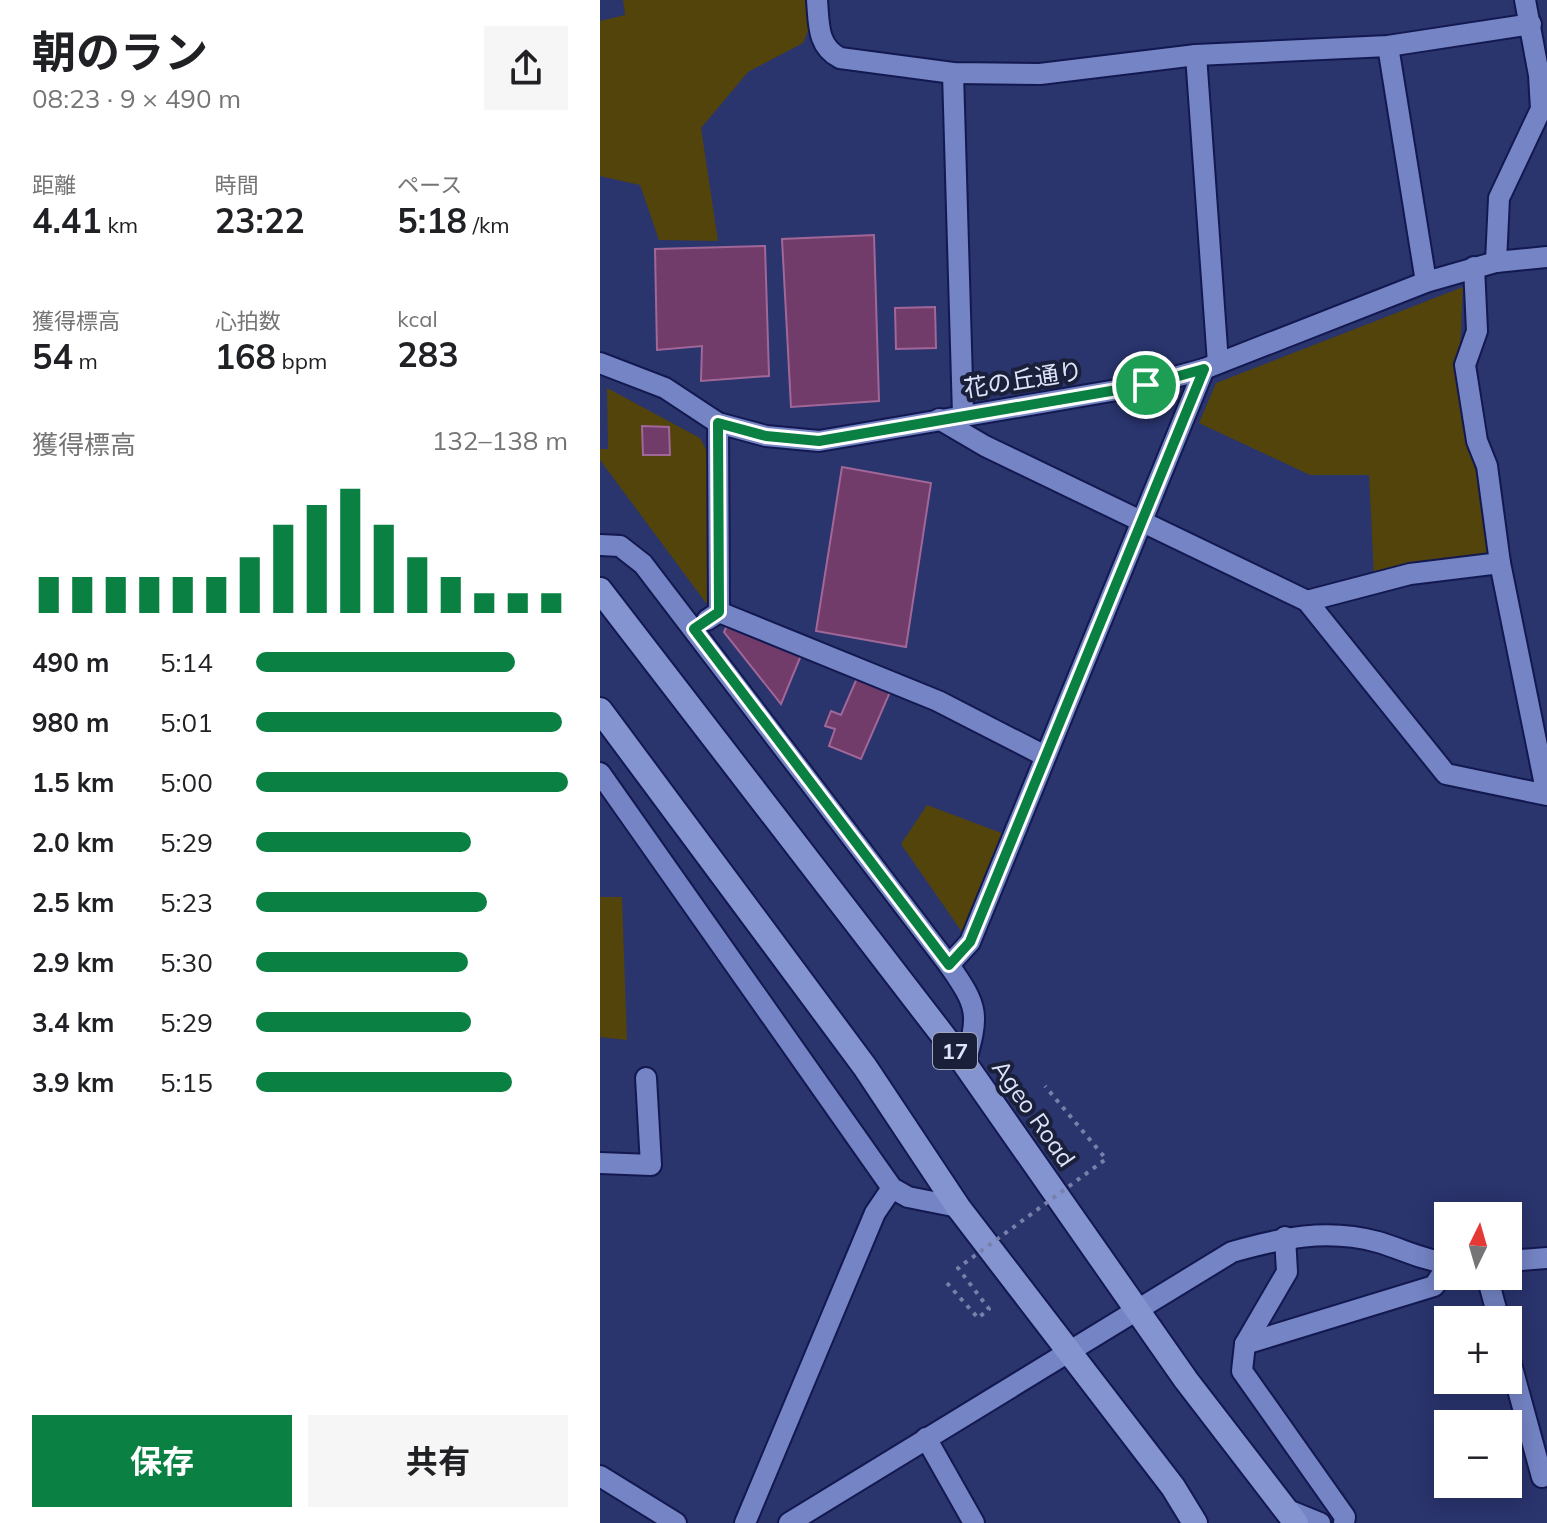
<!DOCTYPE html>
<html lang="ja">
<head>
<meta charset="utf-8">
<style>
	:root { --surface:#fff; --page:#f6f6f6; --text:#202124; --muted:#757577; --accent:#0b8043 }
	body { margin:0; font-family:Mulish,"Noto Sans JP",sans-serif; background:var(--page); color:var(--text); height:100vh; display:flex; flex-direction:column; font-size:30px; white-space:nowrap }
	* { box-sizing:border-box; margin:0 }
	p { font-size:26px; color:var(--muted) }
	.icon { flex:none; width:44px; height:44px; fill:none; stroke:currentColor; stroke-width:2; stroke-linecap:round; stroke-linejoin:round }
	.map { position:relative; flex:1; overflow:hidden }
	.details { display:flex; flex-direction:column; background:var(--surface); width:600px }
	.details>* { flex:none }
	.needle { width:52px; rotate:5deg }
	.fabs { position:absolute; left:834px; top:1202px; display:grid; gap:16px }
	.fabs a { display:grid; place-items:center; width:88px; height:88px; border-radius:0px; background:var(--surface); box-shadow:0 4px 20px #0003; font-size:40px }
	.pin { position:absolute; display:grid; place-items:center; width:68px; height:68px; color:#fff; margin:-34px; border:4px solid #fff; border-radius:50%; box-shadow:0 2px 8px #0007 }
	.round { display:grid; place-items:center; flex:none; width:84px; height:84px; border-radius:0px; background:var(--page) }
	.overview { display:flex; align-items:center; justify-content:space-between; height:136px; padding:0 32px }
	h1 { font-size:44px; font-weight:700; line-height:60px }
	.figures { display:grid; grid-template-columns:repeat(3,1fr); gap:12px; height:136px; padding:8px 32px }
	.figures div { display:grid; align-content:center }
	.figures b { font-size:34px; font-weight:700 }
	.figures small { font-size:22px; font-weight:400 }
	.figures p { font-size:22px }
	.chart { height:224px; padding:16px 32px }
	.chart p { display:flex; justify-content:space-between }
	.chart svg { width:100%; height:144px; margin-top:8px; stroke:var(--accent); stroke-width:6 }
	.action { display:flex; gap:16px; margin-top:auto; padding:16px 32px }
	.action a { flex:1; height:92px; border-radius:0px; background:var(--accent); color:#fff; font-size:32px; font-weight:700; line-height:92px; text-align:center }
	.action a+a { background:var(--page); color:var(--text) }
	ul { padding:0 32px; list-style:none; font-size:26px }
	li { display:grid; grid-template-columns:128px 96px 1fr; align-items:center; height:60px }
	li i { height:20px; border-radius:10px; background:var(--accent) }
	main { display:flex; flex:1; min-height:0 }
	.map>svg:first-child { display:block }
</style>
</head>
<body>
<main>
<section class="details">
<div class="overview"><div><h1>朝のラン</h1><p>08:23 · 9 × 490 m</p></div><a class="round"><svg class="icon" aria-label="share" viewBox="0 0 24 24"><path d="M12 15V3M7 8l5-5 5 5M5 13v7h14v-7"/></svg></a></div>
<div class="figures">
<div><p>距離</p><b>4.41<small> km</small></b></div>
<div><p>時間</p><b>23:22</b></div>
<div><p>ペース</p><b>5:18<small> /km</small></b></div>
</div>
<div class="figures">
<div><p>獲得標高</p><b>54<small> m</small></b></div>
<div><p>心拍数</p><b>168<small> bpm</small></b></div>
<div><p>kcal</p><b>283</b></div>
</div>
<div class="chart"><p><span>獲得標高</span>132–138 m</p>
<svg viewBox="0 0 160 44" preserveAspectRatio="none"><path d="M5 44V33M15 44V33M25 44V33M35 44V33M45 44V33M55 44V33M65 44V27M75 44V17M85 44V11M95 44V6M105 44V17M115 44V27M125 44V33M135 44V38M145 44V38M155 44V38"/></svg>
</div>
<ul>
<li><b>490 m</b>5:14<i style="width:83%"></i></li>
<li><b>980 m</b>5:01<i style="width:98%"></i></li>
<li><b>1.5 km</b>5:00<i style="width:100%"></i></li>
<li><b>2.0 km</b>5:29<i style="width:69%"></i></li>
<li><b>2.5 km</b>5:23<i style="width:74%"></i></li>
<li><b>2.9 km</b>5:30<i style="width:68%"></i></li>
<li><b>3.4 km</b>5:29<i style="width:69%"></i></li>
<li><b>3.9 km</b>5:15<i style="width:82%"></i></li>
</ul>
<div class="action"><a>保存</a><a>共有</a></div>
</section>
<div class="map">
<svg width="947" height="1523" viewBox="0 0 947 1523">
	<rect width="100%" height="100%" fill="#2a346d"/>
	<g fill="#53440c">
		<path d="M23,0H221L203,43L148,72L101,128L118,241L59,240L40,185L0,176V21L25,15Z"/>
		<path d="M863,287L859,372L866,442L877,456L889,553L883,563L774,577L769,475H710L599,423L616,383Z"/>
		<path d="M7,388L100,438L109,455V607L0,460V449H8Z"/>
		<path d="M327,805L404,834L364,935L301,844Z"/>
		<path d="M0,897H22L27,1040L0,1037Z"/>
	</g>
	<g fill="#713b6a" stroke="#a06798" stroke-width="2">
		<path d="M274,235L279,401L191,407L182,239Z"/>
		<path d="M165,246L169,376L101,381L102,346L57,350L55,249Z"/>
		<path d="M335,307L336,348L296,349L295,308Z"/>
		<path d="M42,426L69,427L70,455H43Z"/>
		<path d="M242,467L331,483L306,647L216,631Z"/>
		<path d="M128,623L202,653L181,704L124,632Z"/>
		<path d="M257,678L290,692L261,759L229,746L235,729L225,726L231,711L241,715Z"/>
	</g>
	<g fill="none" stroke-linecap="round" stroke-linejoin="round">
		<defs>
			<g id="minor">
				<path d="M217,0C219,24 217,46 240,58L353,73L440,74L596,55L788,46L931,24"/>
				<path d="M788,46L826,282"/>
				<path d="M596,55L618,363"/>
				<path d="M353,73L363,415"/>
				<path d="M896,262L899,198L941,109L939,75L925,0"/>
				<path d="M0,363L65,388L118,423L166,436L219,441L546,385L604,369L826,282L896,262L947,257"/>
				<path d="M339,419L385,446L707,601L846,774L947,795L900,563L887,466L877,441L865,365L877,331L874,267"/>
				<path d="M0,545L20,546L43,564L349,965C379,1008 379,1014 365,1064"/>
				<path d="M707,601L810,574L900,563"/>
				<path d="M119,612L338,701L445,756"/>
				<path d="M107,620L119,612L118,423"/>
				<path d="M0,773L292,1188L308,1197L358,1207"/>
				<path d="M349,965L370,942L604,369"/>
				<path d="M0,1163L51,1165L46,1078"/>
				<path d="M685,1237L687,1272L645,1344L642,1371L745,1517L744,1523"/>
				<path d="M908,1261L947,1258"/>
				<path d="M887,1276L899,1320"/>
				<path d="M645,1344L834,1286L848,1265"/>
				<path d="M908,1353L942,1477"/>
				<path d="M326,1438L374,1523"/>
				<path d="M0,1476L76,1523"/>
				<path d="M688,1510L720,1523"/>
				<path d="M145,1523L275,1213L292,1188"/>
				<path d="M189,1523L632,1252C681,1238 727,1228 778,1242C802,1249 822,1260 848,1263"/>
			</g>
			<g id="highway">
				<path d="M0,590L365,1064L586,1380L696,1523"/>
				<path d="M0,710L265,1067L358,1207L573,1487L595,1523"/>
			</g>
		</defs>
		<use href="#minor" stroke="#131950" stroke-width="24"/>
		<use href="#highway" stroke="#131950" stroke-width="28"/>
		<use href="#minor" stroke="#7484c4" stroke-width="20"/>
		<use href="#highway" stroke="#8494d1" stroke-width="24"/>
		<path stroke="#7880a9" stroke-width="4" stroke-dasharray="4 6" stroke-linecap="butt" d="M347,1283L378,1318L389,1309L358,1268L506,1159L445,1086"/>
	</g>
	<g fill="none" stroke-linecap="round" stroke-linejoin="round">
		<defs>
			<path id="route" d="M604,369L370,942L349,965L94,629L119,612L118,423L166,436L219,441L546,385Z"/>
		</defs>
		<use href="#route" stroke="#fff" stroke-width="16"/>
		<use href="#route" stroke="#0b8043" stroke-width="10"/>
	</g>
	<g text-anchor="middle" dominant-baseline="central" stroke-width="8" stroke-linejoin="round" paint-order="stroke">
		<rect fill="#1a2039" stroke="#a2a8bf" stroke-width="2" x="333" y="1033" width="44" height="36" rx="6"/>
		<g font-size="22" font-weight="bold" fill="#dde3f8">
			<text x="355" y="1051">17</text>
		</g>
		<g font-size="24" fill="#dde3f8" stroke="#1a2039">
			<text transform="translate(423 379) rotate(-9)">花の丘通り</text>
			<text transform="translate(434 1113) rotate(55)">Ageo Road</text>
		</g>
	</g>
</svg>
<div class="fabs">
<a><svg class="needle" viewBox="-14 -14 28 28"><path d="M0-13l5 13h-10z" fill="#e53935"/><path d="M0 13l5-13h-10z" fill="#757577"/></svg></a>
<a>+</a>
<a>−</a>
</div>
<div class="pin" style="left:546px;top:385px;background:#1e9e55"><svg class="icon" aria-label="arrive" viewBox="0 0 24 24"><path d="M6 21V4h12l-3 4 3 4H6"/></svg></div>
</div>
</main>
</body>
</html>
